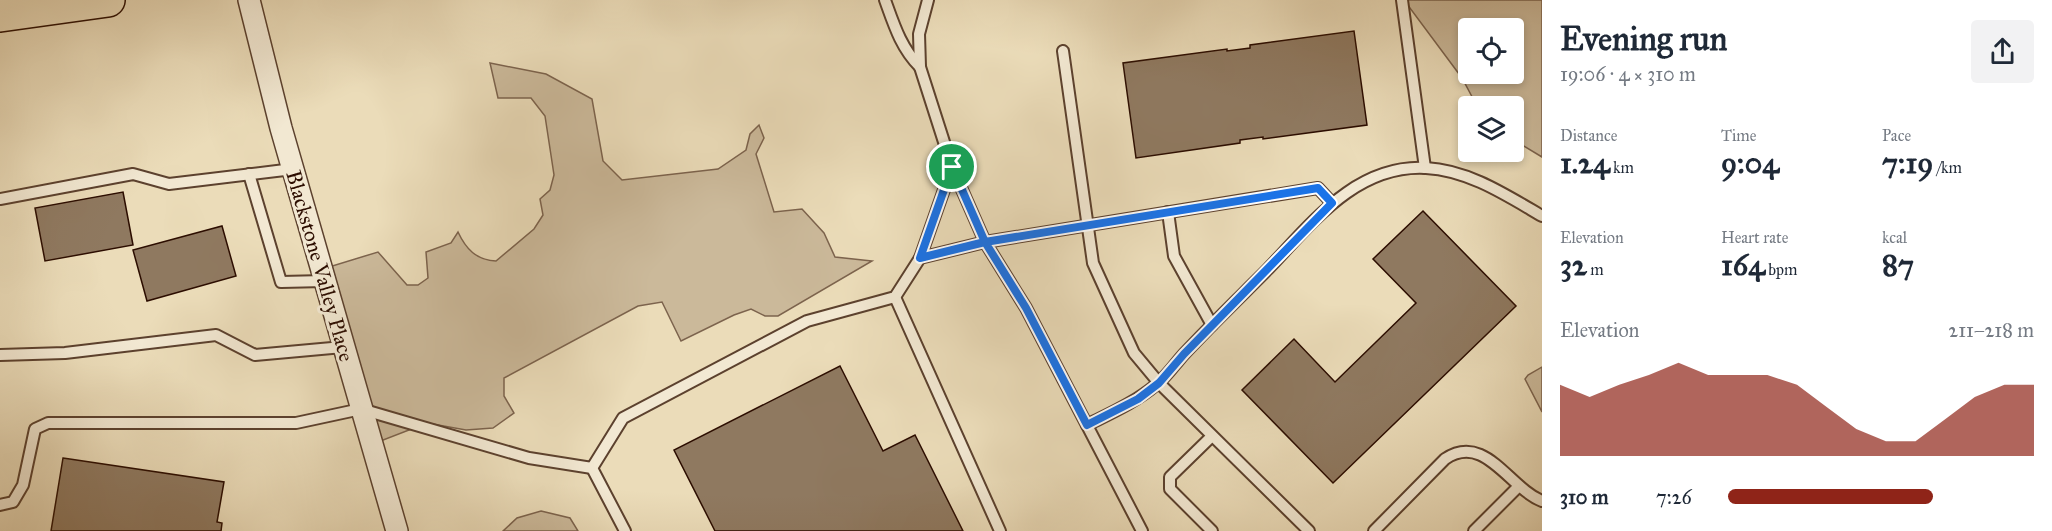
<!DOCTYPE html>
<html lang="en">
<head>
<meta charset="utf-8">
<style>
	:root { --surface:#fff; --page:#f2f2f3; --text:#1f2937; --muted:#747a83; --accent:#8f2418 }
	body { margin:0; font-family:"IM FELL Great Primer",serif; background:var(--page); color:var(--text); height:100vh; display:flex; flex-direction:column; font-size:22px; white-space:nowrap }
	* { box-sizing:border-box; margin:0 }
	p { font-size:20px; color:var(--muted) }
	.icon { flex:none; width:33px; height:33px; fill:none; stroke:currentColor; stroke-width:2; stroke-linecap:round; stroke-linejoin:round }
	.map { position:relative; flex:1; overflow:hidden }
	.drawer { display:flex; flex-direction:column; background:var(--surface); width:510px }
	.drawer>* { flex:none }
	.fabs { position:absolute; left:1458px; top:18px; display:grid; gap:12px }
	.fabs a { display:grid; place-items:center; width:66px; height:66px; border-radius:6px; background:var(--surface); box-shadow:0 3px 9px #0003; font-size:30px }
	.pin { position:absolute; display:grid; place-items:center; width:51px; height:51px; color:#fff; margin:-26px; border:3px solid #fff; border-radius:50%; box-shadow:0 2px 6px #0007 }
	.round { display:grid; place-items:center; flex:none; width:63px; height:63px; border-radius:6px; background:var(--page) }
	.overview { display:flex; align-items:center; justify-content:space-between; height:102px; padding:0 18px }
	h1 { font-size:33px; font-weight:700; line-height:45px }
	.stats { display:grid; grid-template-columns:repeat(3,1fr); gap:9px; height:102px; padding:6px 18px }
	.stats div { display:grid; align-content:center }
	.stats b { font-size:30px; font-weight:700 }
	.stats small { font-size:16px; font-weight:400 }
	.stats p { font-size:16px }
	.chart { height:168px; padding:12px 18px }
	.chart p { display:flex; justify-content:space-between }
	.chart svg { width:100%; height:108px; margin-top:6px; fill:var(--accent); opacity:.7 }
	ul { padding:0 18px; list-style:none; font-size:20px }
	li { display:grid; grid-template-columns:96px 72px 1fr; align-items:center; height:45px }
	li i { height:15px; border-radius:8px; background:var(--accent) }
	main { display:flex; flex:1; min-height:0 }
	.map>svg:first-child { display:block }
</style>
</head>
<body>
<main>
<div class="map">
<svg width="1542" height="531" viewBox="0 0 1542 531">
	<rect width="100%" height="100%" fill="#ebdcb9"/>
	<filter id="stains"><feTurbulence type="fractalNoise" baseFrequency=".00333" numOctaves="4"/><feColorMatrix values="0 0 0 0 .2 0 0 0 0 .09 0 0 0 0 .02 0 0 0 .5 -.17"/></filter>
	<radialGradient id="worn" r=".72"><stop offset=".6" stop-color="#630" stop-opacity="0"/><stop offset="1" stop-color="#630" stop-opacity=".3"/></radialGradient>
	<g fill="#cbb99a" stroke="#7c634d" stroke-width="1.5" fill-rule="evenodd">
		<path d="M1404,0H1542V157L1514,140V106H1477L1462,78ZM1468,28H1514V74H1468Z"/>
		<path d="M490,63L546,74L592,99L603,161L622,180L718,169L746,150L750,134L759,125L764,138L756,154L774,212L802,209L824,233L835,257L872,261L778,316H765L751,309L734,315L681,341L662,302L638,306L504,378V396L514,413L493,428L466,430L427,423L378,442L329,267L378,252L407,285H418L428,278L426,252L451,243L458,232C466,249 476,260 496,261L534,229L543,215L540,199L550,190L554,175L545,116L531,98H498Z"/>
		<path d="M1542,367V412L1525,379L1528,375Z"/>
		<path d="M541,511L570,518L578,531H503L517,518Z"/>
	</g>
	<g fill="#8f7960" stroke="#2c0d00" stroke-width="1.5">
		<path d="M1354,31L1367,125L1263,139V137L1240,140V143L1136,158L1123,63L1227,49V51L1250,48V45Z"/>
		<path d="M123,192L133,245L45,261L35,208Z"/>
		<path d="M1423,211L1516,306L1333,483L1242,390L1294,339L1335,382L1416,303L1373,259Z"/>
		<path d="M222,226L236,276L147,301L133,250Z"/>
		<path d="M840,366L883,451L915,435L963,531H715L674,450Z"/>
		<path d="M63,458L224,482L217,522L222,523L221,531H51Z"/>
	</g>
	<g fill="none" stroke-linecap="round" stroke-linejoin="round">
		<defs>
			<g id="lane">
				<path d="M885,0C894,25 901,48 920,67"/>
				<path d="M928,0L919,34L920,67L952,167L985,242L1026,308L1142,531"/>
				<path d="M1402,0L1425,168"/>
				<path d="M1063,51L1093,263L1134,353L1159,383L1309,531"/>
				<path d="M249,174L281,282L325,281"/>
				<path d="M0,199L133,174L169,184L293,169"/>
				<path d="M1168,212L1174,256L1212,325"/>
				<path d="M920,258L952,167"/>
				<path d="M895,297L1000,531"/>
				<path d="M0,355L65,353L216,335L255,355L343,347"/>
				<path d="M1087,425C1111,413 1136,402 1157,384C1167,376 1175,364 1184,354C1210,326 1237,300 1264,273C1309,227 1354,164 1426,168C1468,170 1506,195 1542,216"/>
				<path d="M592,468L623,418L807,321L895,297L920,258L985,242L1318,188L1332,203"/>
				<path d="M592,468L625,531"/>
				<path d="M0,505L13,502L23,485L35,429L48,423H296L361,409L529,458L592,468"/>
				<path d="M1212,531L1170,489V477L1212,436"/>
				<path d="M1374,531L1445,459C1485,432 1509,488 1542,501"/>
				<path d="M1474,531L1518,487"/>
			</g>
			<path id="street" d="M249,0L281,128L397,531"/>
			<path id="primary" d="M0,15L108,0"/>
		</defs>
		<use href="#lane" stroke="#5c412e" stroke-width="14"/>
		<use href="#street" stroke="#5c412e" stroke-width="24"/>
		<use href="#primary" stroke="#2c0d00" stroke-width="36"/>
		<use href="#lane" stroke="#f2e8d2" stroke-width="10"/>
		<use href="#street" stroke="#f2e8d2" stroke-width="21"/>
		<use href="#primary" stroke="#ebdcb9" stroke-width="33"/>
	</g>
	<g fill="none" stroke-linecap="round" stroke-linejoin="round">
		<defs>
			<path id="route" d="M952,167L920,258L985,242L1026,308L1087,425L1138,399L1159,383L1184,354L1332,203L1318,188L985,242L952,167"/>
		</defs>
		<use href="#route" stroke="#fff" stroke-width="12"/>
		<use href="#route" stroke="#1a73e8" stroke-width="8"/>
	</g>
	<g text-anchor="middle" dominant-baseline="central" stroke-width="6" stroke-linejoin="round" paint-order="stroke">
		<g font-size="21" fill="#2c0d00" stroke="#f2e8d2">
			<text transform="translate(320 266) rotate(74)">Blackstone Valley Place</text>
		</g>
	</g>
	<rect width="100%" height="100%" filter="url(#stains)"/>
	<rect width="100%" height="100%" fill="url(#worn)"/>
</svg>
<div class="fabs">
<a><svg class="icon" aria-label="locate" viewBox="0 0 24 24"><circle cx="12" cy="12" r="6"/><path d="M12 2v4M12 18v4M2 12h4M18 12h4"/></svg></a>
<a><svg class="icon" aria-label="layers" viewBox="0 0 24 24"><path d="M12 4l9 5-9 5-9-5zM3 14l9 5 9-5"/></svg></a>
</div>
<div class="pin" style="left:952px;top:167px;background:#1e9e55"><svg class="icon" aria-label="arrive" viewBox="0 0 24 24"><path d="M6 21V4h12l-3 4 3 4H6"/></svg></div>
</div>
<section class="drawer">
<div class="overview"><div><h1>Evening run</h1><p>19:06 · 4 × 310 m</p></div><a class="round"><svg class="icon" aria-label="share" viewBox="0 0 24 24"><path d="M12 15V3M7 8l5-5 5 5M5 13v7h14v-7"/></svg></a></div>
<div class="stats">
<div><p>Distance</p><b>1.24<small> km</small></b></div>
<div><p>Time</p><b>9:04</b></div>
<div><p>Pace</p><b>7:19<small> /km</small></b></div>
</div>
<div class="stats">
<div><p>Elevation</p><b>32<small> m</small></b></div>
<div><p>Heart rate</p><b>164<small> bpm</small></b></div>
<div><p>kcal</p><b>87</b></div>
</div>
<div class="chart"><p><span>Elevation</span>211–218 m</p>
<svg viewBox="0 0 160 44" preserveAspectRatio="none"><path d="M0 44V15L10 20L20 15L30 11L40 6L50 11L60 11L70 11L80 15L90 24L100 33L110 38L120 38L130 29L140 20L150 15L160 15V44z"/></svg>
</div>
<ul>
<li><b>310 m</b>7:26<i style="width:67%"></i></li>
</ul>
</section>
</main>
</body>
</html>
